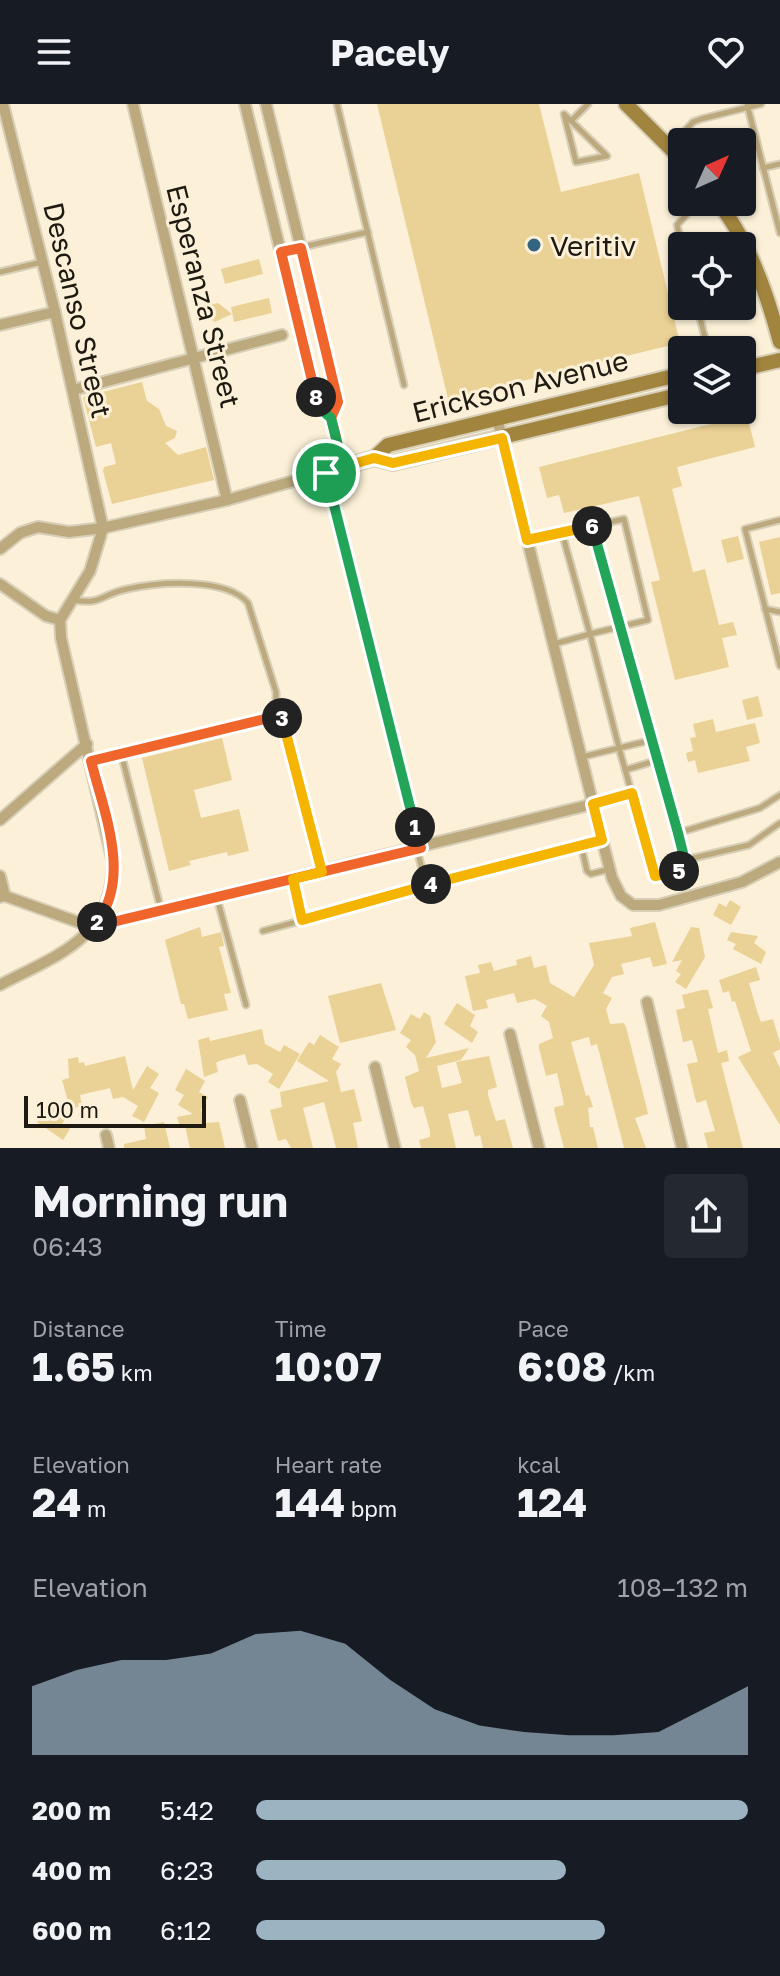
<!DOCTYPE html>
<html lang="en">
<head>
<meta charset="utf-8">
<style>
	:root { --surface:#171b24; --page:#242831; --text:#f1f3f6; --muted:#9ea1a6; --accent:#9cb3c2 }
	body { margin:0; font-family:"Golos Text",sans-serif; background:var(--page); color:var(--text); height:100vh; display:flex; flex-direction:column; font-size:30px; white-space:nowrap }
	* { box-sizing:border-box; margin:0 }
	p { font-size:26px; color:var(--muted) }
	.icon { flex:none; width:44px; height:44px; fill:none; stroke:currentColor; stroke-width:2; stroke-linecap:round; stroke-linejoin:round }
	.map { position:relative; height:1044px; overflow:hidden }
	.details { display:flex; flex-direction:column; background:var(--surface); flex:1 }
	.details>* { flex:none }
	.needle { width:52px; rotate:45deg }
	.controls { position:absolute; left:668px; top:24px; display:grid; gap:16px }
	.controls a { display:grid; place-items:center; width:88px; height:88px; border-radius:8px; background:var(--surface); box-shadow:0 2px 6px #0004; font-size:40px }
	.scale { position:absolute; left:24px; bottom:20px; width:182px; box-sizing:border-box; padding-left:8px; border:4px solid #1e1a11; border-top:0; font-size:22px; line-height:28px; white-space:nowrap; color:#1e1a11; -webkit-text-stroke:6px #fcf1d8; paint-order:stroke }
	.pin { position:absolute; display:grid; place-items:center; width:68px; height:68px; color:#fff; margin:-34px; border:4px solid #fff; border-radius:50%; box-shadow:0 2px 8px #0007 }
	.km { position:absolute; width:40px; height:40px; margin:-20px; border-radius:50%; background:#222; color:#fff; font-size:22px; line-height:40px; text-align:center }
	.round { display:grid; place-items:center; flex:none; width:84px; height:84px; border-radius:8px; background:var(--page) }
	.overview { display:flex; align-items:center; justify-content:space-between; height:136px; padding:0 32px }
	h1 { font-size:44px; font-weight:700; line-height:60px }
	.metrics { display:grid; grid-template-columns:repeat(3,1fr); gap:12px; height:136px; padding:8px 32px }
	.metrics div { display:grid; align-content:center }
	.metrics b { font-size:40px; font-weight:700 }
	.metrics small { font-size:22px; font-weight:400 }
	.metrics p { font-size:22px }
	.chart { height:224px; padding:16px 32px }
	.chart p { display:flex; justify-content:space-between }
	.chart svg { width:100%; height:144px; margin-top:8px; fill:var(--accent); opacity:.7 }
	ul { padding:0 32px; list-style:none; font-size:26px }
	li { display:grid; grid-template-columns:128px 96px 1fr; align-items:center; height:60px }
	li i { height:20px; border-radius:10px; background:var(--accent) }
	header { display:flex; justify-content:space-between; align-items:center; height:104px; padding:0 32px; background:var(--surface); font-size:36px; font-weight:700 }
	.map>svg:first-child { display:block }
</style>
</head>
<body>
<header><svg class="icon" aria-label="menu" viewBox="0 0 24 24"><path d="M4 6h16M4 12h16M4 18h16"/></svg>Pacely<svg class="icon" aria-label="heart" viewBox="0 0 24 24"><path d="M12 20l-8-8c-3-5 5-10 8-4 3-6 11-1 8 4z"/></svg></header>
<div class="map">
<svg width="780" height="1044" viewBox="0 0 780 1044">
	<rect width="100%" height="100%" fill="#fcf1d8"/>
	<g fill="#ead195">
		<path d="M377,0H539L561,88L639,69L680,239L448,295Z"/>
		<path d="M259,155L263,170L225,180L221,165Z"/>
		<path d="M269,194L272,209L234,218L231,203Z"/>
		<path d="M218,199L232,210L215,218L208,214L207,207L210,201Z"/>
		<path d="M142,278L147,297L159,305L166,322L177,327L175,334L165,339L178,351L206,343L214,376L112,400L103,367L104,363L116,360L111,339L96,343L83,293Z"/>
		<path d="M747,311L755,343L677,363L682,382L672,385L693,468L705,465L719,521L733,518L737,531L722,534L729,563L675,576L651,478L660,476L639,392L564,409L559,391L547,394L539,363Z"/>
		<path d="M738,432L744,455L727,459L721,436Z"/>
		<path d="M780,433V489L771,491L759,438Z"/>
		<path d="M758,592L763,612L747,616L742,596Z"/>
		<path d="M713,615L716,628L755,619L760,639L746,643L750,657L698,669L695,656L688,658L686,649L693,647L690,634L696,633L693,620Z"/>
		<path d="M222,634L232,676L194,686L201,714L239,705L249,747L228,752L227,748L189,757L191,761L169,767L142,654Z"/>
		<path d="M730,796L741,803L731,821L713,811L719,799L726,803Z"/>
		<path d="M655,818L667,860L653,863L650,853L621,860L624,870L612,873L603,889L612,894L606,905L610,920L624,919L626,923L647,1005L648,1010L635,1014L646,1044H624L597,940L591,942L589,933L571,938L586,992L589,991L593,1003L588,1004L590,1023H593L598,1044H564L554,1006L555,1003L564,1001L563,995L557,969L546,972L539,944V940L553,934L549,918L541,912L547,902L535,895L517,899L514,889L486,896L488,904L473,907L465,872L480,869L478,861L491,858L494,867L517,861L516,856L531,852L534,864L546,861L550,879L574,893L594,861L589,839L632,832L630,824Z"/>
		<path d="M200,823L202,833L221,828L224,842L219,843L231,889L224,890L228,906L188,915L184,900H181L165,836Z"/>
		<path d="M691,823L699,824L705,853L686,885L675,878L681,870L676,867L682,856L672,858Z"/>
		<path d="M731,828L758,832L754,839L766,848L761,860L733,845L736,840L727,836Z"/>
		<path d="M756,863L760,876L749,879L757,907L761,918L773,915L780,939V945L773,949L780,964V1021L738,953L751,947L735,897L732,898L729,887L723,889L719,876Z"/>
		<path d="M381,879L396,926L340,939L328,892Z"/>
		<path d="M702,886H708L713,904L708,905L718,949L727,946L729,957L721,959L743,1044H708L704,1029L715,1027L706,996L697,999L695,994L687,960L698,958L692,936L683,938L676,906L685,904L682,891Z"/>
		<path d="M457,899L475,911L470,922L478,928L472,939L444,920Z"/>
		<path d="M424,908L430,912L436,938L426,954L469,944L461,956L437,962L442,984L462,979L456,958L489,952L497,983L488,986V991L496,1017L505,1015L513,1044H483L480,1031L475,1033L468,1006L448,1010L456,1044H421L419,1036L430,1033V1027L423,1002L414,1004L411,998L405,973L419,967L415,951L406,943L411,936L400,929L411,910L420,915Z"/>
		<path d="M262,925L265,940L280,948L284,941L300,950L279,985L268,978L273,970L257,960L248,961L245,950L219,957L216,959L218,968L204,973L198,936L209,933L210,937Z"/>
		<path d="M320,931L339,943L332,955L341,960L336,968L341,988L354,985L362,1017L353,1019L358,1044H336L324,998L303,1004L313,1044H291L286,1035L278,1037L270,1006L282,1003L280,988L329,977L297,957L309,938L314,941Z"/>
		<path d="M125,952L133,986L147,962L159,970L150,984L159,989L144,1018L132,1012L138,1002L123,993L113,995L110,984L80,991L82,1002L70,1005L62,976L69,974L68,955L78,953L79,959L84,958L85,962Z"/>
		<path d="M186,965L205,977L199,988L208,993L201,1005L204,1019L219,1018L225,1044H190L185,1022L180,1023L177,1013L193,1010L178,1001L184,991L175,986Z"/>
		<path d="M49,997L69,1009L62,1020L70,1025L63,1036L37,1018Z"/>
		<path d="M164,1018L170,1044H124V1040L146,1035L144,1022Z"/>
	</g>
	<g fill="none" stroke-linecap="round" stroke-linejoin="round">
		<defs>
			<g id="lane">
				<path d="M337,0L404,281"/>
				<path d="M747,0L780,129"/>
				<path d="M564,10L607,52L576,58Z"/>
				<path d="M571,17L588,0"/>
				<path d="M671,42L693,18L701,15L761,0"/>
				<path d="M763,64L780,60"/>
				<path d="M682,142L677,121L698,98"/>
				<path d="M281,148L368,128"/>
				<path d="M0,168L42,158"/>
				<path d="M697,202L708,246"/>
				<path d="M780,416L745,425L780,562"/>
				<path d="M593,422L652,636L619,644L655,772L687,765L658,656L625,666"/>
				<path d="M562,429L624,415L648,516L590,530L619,644L582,653"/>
				<path d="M527,436L562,429L590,530L554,540"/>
				<path d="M73,496C103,501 101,490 127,485C159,478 226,473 248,499L276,588V601L283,616L322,766"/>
				<path d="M765,505L780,508"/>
				<path d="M652,636L658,656"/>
				<path d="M121,649L161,806"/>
				<path d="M91,657L280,611"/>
				<path d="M595,700L632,689"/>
				<path d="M678,729L760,704L780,691"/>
				<path d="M581,741L587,767L591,770L610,765"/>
				<path d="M417,745L426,782"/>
				<path d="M685,756L749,741L780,719"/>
				<path d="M293,775L302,816"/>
				<path d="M217,794L246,901"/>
				<path d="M263,827C376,797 488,765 601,736"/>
			</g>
			<g id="street">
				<path d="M133,0L227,396"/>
				<path d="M266,0L338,298L331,314"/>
				<path d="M0,221L55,208"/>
				<path d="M73,286L282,231"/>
				<path d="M497,314L593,700L612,774L621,792L633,801H659L742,778L780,758"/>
				<path d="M326,369L421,744"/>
				<path d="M0,445L20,429L38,423L69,428L103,424L227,396L343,363L331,314L318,303L245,0"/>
				<path d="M0,480L46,512L60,516"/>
				<path d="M0,716L87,640"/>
				<path d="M0,772L5,792L0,793"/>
				<path d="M5,792L92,823L593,700"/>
				<path d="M0,881C57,851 112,835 113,759L61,534L60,516L90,467L103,424L55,208L3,0"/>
				<path d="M647,898L682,1044"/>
				<path d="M510,930L539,1044"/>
				<path d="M375,963L395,1044"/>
				<path d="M240,996L252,1044"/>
				<path d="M106,1031L109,1044"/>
			</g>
			<g id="secondary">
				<path d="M626,0L682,56"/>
				<path d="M718,98C750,140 766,187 780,238"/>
				<path d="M742,265L780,256"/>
				<path d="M374,354L388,341L682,270"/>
				<path d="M343,363L374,354L393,359L682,290"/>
			</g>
		</defs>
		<use href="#lane" stroke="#d8cfb8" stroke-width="9"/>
		<use href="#street" stroke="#d8cfb8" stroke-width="14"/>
		<use href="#secondary" stroke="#d8cfb8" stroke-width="18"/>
		<use href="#lane" stroke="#bca97d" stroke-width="5"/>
		<use href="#street" stroke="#bca97d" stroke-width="10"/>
		<use href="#secondary" stroke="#a1843e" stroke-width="14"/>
	</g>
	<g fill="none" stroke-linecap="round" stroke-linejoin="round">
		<defs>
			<path id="split-1" d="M326,369L415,723"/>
			<path id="split-2" d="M97,818L92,823L417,745L421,744L415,723"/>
			<path id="split-3" d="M97,818C132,773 103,705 91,657L273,613L280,611L282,614"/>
			<path id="split-4" d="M282,614L322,768L293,775L302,816L431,780"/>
			<path id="split-5" d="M431,780L602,736L593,700L632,689L655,772L679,767"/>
			<path id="split-6" d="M592,422L678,729L687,765L679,767"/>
			<path id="split-7" d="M336,333L343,363L374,354L393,359L502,334L527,436L592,422"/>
			<path id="split-8" d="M316,293L281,148L301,144L338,298L331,314L336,333"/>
			<path id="split-9" d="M316,293L318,303L331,314L343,363L326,369"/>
		</defs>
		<use href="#split-1" stroke="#fff" stroke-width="16"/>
		<use href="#split-2" stroke="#fff" stroke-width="16"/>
		<use href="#split-3" stroke="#fff" stroke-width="16"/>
		<use href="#split-4" stroke="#fff" stroke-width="16"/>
		<use href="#split-5" stroke="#fff" stroke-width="16"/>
		<use href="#split-6" stroke="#fff" stroke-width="16"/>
		<use href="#split-7" stroke="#fff" stroke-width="16"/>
		<use href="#split-8" stroke="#fff" stroke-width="16"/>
		<use href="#split-9" stroke="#fff" stroke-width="16"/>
		<use href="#split-1" stroke="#22a559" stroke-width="10"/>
		<use href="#split-2" stroke="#f0652b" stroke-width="10"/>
		<use href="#split-3" stroke="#f0652b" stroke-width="10"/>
		<use href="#split-4" stroke="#f5b400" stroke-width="10"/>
		<use href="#split-5" stroke="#f5b400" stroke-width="10"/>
		<use href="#split-6" stroke="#22a559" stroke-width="10"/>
		<use href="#split-7" stroke="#f5b400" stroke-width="10"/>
		<use href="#split-8" stroke="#f0652b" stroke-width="10"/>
		<use href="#split-9" stroke="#22a559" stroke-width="10"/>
	</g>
	<circle fill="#336583" stroke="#fcf1d8" stroke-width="3" cx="534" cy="141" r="8"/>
	<g text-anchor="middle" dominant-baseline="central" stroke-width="6" stroke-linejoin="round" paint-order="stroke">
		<g font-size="28" fill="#1e1a11" stroke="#fcf1d8" text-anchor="start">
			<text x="550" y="141">Veritiv</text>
		</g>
		<g font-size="28" fill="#1e1a11" stroke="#fcf1d8">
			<text transform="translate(204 192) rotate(76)">Esperanza Street</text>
			<text transform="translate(78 206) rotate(77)">Descanso Street</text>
			<text transform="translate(520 282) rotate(-14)">Erickson Avenue</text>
		</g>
	</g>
</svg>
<div class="controls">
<a><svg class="needle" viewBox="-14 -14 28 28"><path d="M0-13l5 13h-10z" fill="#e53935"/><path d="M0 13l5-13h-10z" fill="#9ea1a6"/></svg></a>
<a><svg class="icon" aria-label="locate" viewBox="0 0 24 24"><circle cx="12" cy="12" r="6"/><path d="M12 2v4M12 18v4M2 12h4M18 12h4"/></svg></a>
<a><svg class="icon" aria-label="layers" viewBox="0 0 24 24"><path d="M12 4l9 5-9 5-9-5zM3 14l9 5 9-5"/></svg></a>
</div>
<div class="scale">100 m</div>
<div class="pin" style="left:326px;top:369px;background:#1e9e55"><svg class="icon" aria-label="arrive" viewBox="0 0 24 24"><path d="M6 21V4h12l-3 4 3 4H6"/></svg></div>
<b class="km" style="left:415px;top:723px">1</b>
<b class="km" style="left:97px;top:818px">2</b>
<b class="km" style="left:282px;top:614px">3</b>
<b class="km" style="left:431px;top:780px">4</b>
<b class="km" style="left:679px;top:767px">5</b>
<b class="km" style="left:592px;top:422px">6</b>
<b class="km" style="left:316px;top:293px">8</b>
</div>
<section class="details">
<div class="overview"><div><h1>Morning run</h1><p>06:43</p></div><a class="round"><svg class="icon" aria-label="share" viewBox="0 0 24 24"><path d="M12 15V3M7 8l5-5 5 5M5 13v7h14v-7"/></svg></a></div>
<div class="metrics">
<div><p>Distance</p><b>1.65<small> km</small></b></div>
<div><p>Time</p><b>10:07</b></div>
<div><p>Pace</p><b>6:08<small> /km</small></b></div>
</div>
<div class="metrics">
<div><p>Elevation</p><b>24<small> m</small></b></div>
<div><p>Heart rate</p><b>144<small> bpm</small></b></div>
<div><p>kcal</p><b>124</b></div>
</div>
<div class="chart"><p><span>Elevation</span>108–132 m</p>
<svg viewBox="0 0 160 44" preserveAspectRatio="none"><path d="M0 44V23L10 18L20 15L30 15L40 13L50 7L60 6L70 10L80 21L90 30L100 35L110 37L120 38L130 38L140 37L150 30L160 23V44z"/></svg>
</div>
<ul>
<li><b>200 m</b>5:42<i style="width:100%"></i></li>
<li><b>400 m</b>6:23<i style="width:63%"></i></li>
<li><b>600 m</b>6:12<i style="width:71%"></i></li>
</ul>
</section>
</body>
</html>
